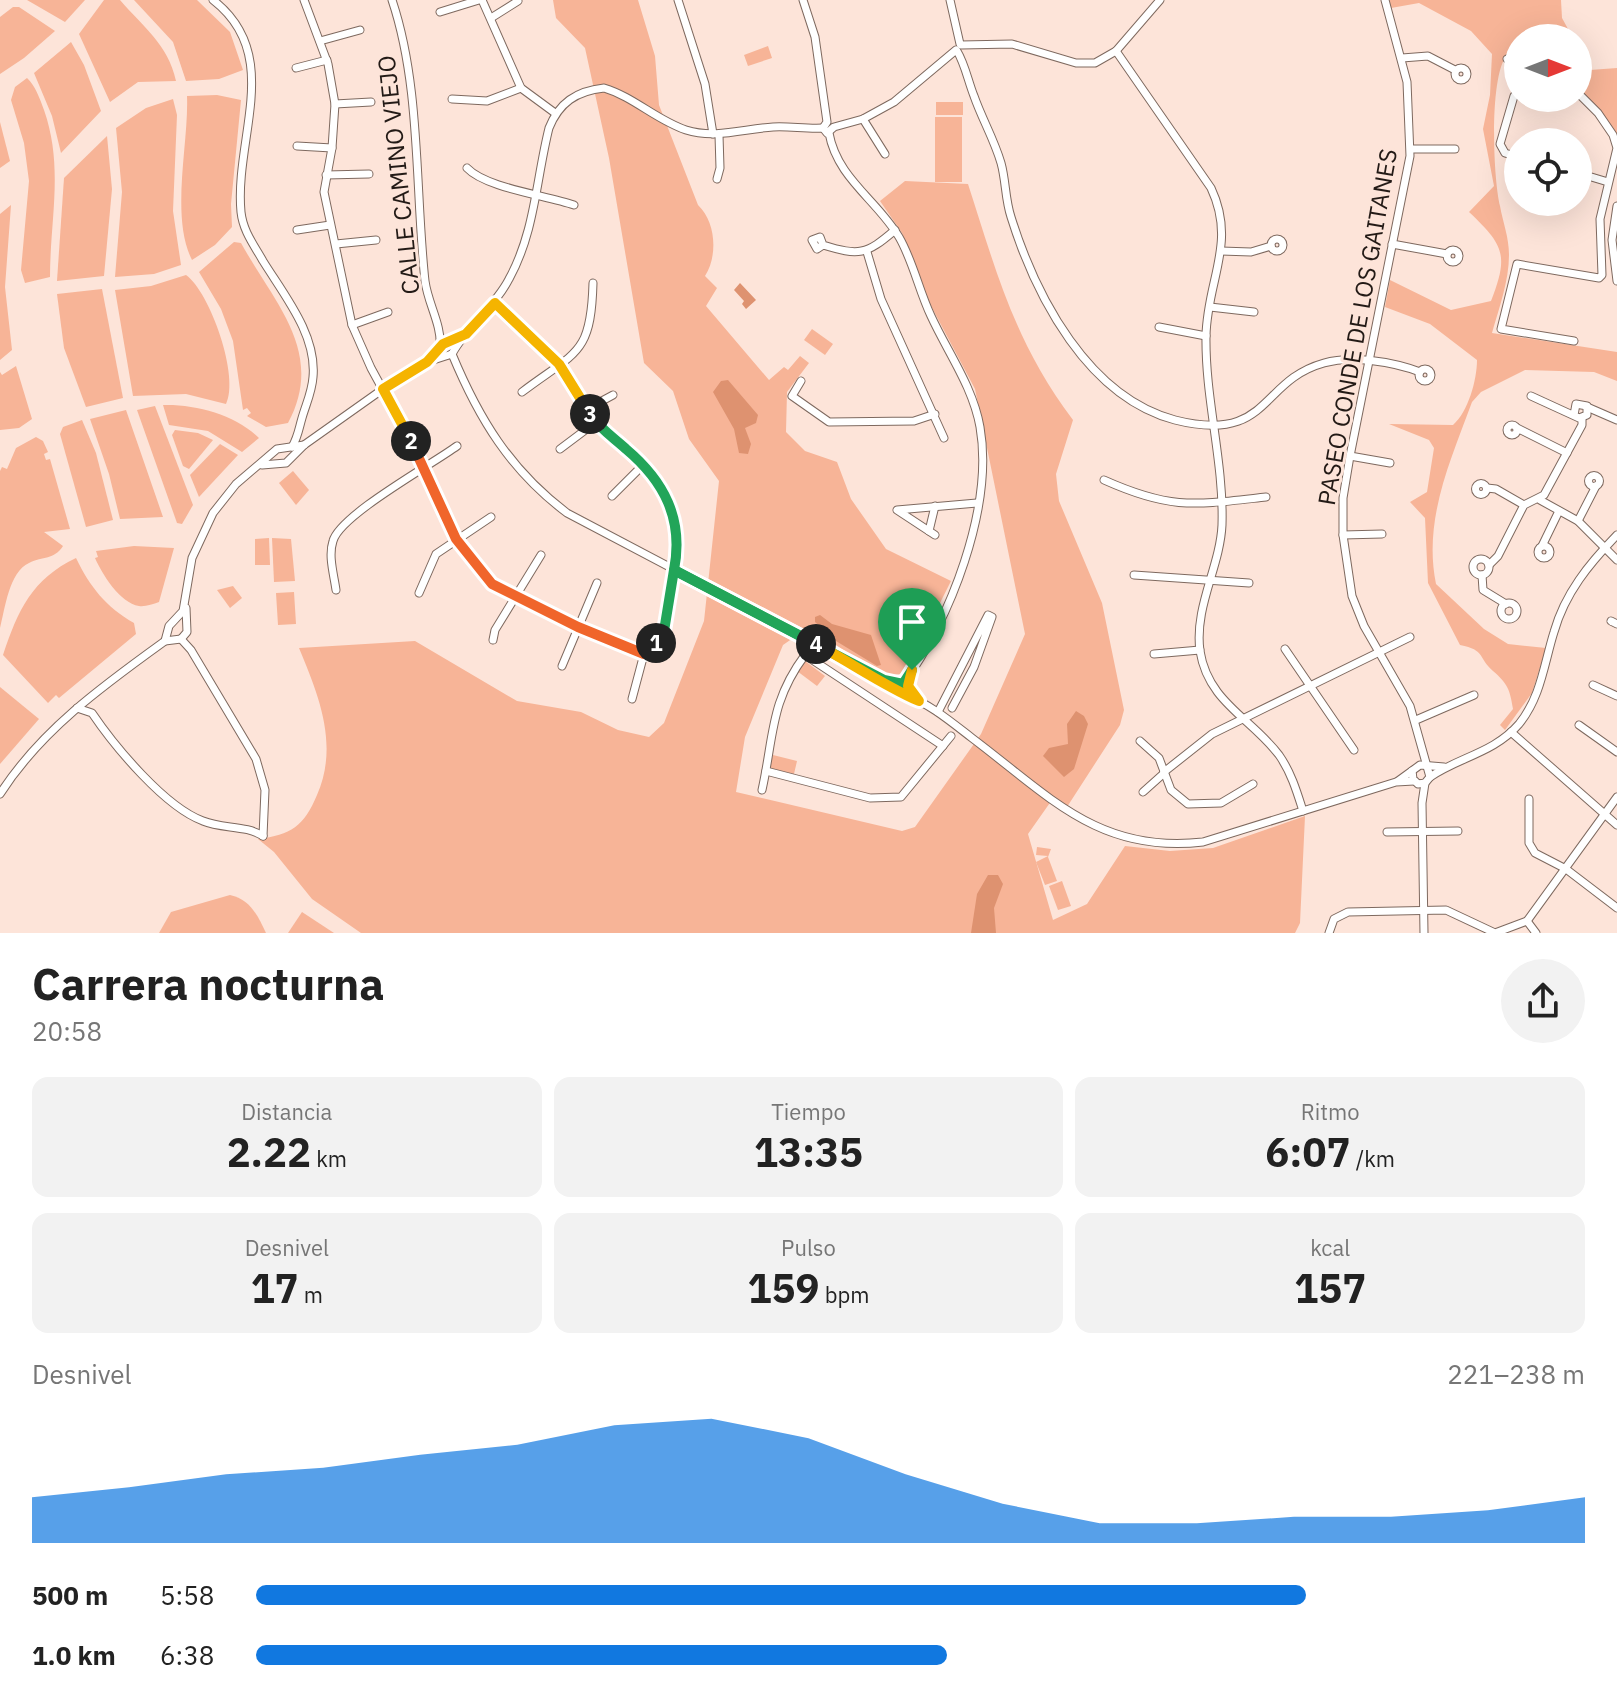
<!DOCTYPE html>
<html lang="es">
<head>
<meta charset="utf-8">
<style>
	:root { --surface:#fff; --page:#f2f2f2; --text:#222; --muted:#767676; --accent:#1178e0 }
	body { margin:0; font-family:"IBM Plex Sans",sans-serif; background:var(--page); color:var(--text); height:100vh; display:flex; flex-direction:column; font-size:30px; white-space:nowrap }
	* { box-sizing:border-box; margin:0 }
	p { font-size:26px; color:var(--muted) }
	.icon { flex:none; width:44px; height:44px; fill:none; stroke:currentColor; stroke-width:2; stroke-linecap:round; stroke-linejoin:round }
	.map { position:relative; height:933px; overflow:hidden }
	.drawer { display:flex; flex-direction:column; background:var(--surface); flex:1 }
	.drawer>* { flex:none }
	.needle { width:52px; rotate:90deg }
	.tools { position:absolute; left:1504px; top:24px; display:grid; gap:16px }
	.tools a { display:grid; place-items:center; width:88px; height:88px; border-radius:50%; background:var(--surface); box-shadow:0 8px 32px #0002; font-size:40px }
	.pin { position:absolute; display:grid; place-items:center; width:68px; height:68px; color:#fff; margin:-82px -34px; border-radius:50% 50% 50% 0; rotate:-45deg; box-shadow:0 0 8px #0007 }
	.pin .icon { rotate:45deg }
	.km { position:absolute; width:40px; height:40px; margin:-20px; border-radius:50%; background:#222; color:#fff; font-size:22px; line-height:40px; text-align:center }
	.round { display:grid; place-items:center; flex:none; width:84px; height:84px; border-radius:42px; background:var(--page) }
	.head { display:flex; align-items:center; justify-content:space-between; height:136px; padding:0 32px }
	h1 { font-size:44px; font-weight:700; line-height:60px }
	.stats { display:grid; grid-template-columns:repeat(3,1fr); gap:12px; height:136px; padding:8px 32px }
	.stats div { display:grid; align-content:center; border-radius:16px; background:var(--page); text-align:center }
	.stats b { font-size:40px; font-weight:700 }
	.stats small { font-size:22px; font-weight:400 }
	.stats p { font-size:22px }
	.chart { height:224px; padding:16px 32px }
	.chart p { display:flex; justify-content:space-between }
	.chart svg { width:100%; height:144px; margin-top:8px; fill:var(--accent); opacity:.7 }
	ul { padding:0 32px; list-style:none; font-size:26px }
	li { display:grid; grid-template-columns:128px 96px 1fr; align-items:center; height:60px }
	li i { height:20px; border-radius:10px; background:var(--accent) }
	.map>svg:first-child { display:block }
</style>
</head>
<body>
<div class="map">
<svg width="1617" height="933" viewBox="0 0 1617 933">
	<rect width="100%" height="100%" fill="#fde4d9"/>
	<g fill="#f7b497">
		<path d="M27,0H85L65,22Z"/>
		<path d="M104,0H120C143,27 168,44 176,81L138,82L110,102L79,34Z"/>
		<path d="M134,0H197L230,32L243,70L219,79L186,81L173,42Z"/>
		<path d="M553,0H638L655,56L659,105L698,205C716,222 718,256 705,276L717,288L706,306L769,380L784,367L788,370L800,356L809,363L787,392L786,432L805,451L837,462L851,499L886,549L951,581L905,673L884,677L809,627L783,645L745,737L736,792L902,831L915,827L981,734L1025,634L975,389L930,304L902,233L880,201L905,181L968,184C997,274 1015,343 1073,420L1056,474L1059,501L1102,603L1124,710L1120,725L1067,807L1054,797L1028,834L1053,920L1087,904L1125,846L1170,851L1213,848L1305,816L1300,923L1295,933H361L312,899L274,852L258,839C291,835 304,826 317,795C339,745 319,696 299,648L415,641L517,701L581,712L618,730L649,737L664,723L704,621L719,481L689,439L673,391L644,363L609,158L585,48L556,18Z"/>
		<path d="M1389,0H1561L1562,18L1573,38H1518V52L1507,55C1489,76 1493,177 1500,206C1503,223 1509,237 1509,255C1509,281 1499,308 1492,333L1617,352V381L1594,372L1525,370L1481,392L1472,402C1450,462 1423,520 1436,584L1484,629L1508,644L1546,648L1532,693L1505,730L1500,725L1513,709C1510,690 1508,684 1493,671C1478,658 1486,650 1460,645L1428,583L1425,518L1410,502L1427,492L1434,448L1429,440L1389,424L1453,425C1468,412 1477,380 1477,360L1430,324L1385,307L1390,280L1451,310L1491,301C1509,255 1504,245 1469,212L1494,186L1483,129L1490,95L1492,54L1471,31L1419,3L1391,8Z"/>
		<path d="M13,7H19L55,31L24,58L0,74V17Z"/>
		<path d="M71,42L84,65L101,111L61,153L52,116L34,73Z"/>
		<path d="M768,46L772,58L748,66L744,55Z"/>
		<path d="M1578,49L1590,70L1617,68V137L1578,91Z"/>
		<path d="M27,78C35,85 40,99 44,110C64,167 50,219 50,277L25,283L21,270L29,181L24,143L11,100L15,87Z"/>
		<path d="M217,95L241,100L231,204L232,227L215,245L192,260C170,217 189,143 187,96Z"/>
		<path d="M173,99L177,115L173,211L181,265L154,274L115,277L122,192L116,128L146,108Z"/>
		<rect x="936" y="102" width="27" height="13"/>
		<rect x="935" y="117" width="27" height="65"/>
		<path d="M0,122L10,161L0,168Z"/>
		<path d="M107,136L112,189L104,276L57,281L64,178Z"/>
		<path d="M11,205L5,287L12,350L0,360V214Z"/>
		<path d="M234,242L241,243C274,303 326,352 288,423L266,427L247,416L251,413L247,408L243,410L233,341L221,309L199,272Z"/>
		<path d="M186,275C210,292 240,377 226,404L186,394L133,396L115,290L151,286Z"/>
		<path d="M102,289L123,398L86,407L64,348L57,294Z"/>
		<path d="M812,329L833,344L825,355L804,340Z"/>
		<path d="M16,366L32,419L19,428L0,430V372L2,375Z"/>
		<path d="M163,405C196,404 236,415 259,438L242,452L208,431L169,425Z"/>
		<path d="M155,406L193,505L182,524L177,523L137,410Z"/>
		<path d="M126,410L163,517L120,519L109,474L90,419Z"/>
		<path d="M82,420L96,453L113,520L86,527L60,434L63,427Z"/>
		<path d="M175,430L198,433L213,440L189,469L183,466L172,435Z"/>
		<path d="M36,437L43,441L48,452L44,454L46,460L50,459L70,529L44,532L63,546C54,560 43,556 29,563C9,572 5,609 0,628V471L2,467L7,469L16,448Z"/>
		<path d="M220,444L238,455L199,497L190,475Z"/>
		<path d="M293,471L309,490L296,505L279,483Z"/>
		<path d="M269,538L270,565H255V539Z"/>
		<path d="M272,538L291,539L295,581L274,582Z"/>
		<path d="M134,546L174,548L159,602C153,604 145,607 139,606C120,603 102,574 95,558L98,557L96,551Z"/>
		<path d="M76,558C90,587 106,607 134,623L136,634L59,698L56,695L48,703L3,655C18,610 32,579 76,558Z"/>
		<path d="M233,586L242,598L230,608L217,590Z"/>
		<path d="M294,592L296,624L278,625L276,593Z"/>
		<path d="M805,661L825,676L817,686L797,671Z"/>
		<path d="M0,687L39,719L0,764Z"/>
		<path d="M773,755L797,761L794,774L769,768Z"/>
		<path d="M1037,847L1051,849L1048,857L1057,881L1045,885L1036,862L1048,856L1036,855Z"/>
		<path d="M1062,881L1071,906L1058,910L1049,886Z"/>
		<path d="M230,895C250,899 258,916 266,933H159L171,912Z"/>
		<path d="M302,912L334,933H288Z"/>
	</g>
	<g fill="#de9270">
		<path d="M740,283L756,300L746,309L742,304L744,301L734,290Z"/>
		<path d="M728,380L758,415L756,423L745,428L751,444L748,454L739,453L734,429L713,392L721,381Z"/>
		<path d="M820,615L832,624L871,635L881,665L877,666L836,641L815,622V617Z"/>
		<path d="M1076,711L1084,716L1088,724L1074,769L1064,777L1043,756L1049,748L1068,744L1067,724Z"/>
		<path d="M988,875H998L1003,884L994,908L996,933H971L977,894Z"/>
	</g>
	<g fill="none" stroke-linecap="round" stroke-linejoin="round">
		<defs>
			<g id="minor">
				<path d="M213,0C284,55 234,138 241,212C243,231 254,245 263,261C284,295 317,335 313,377C312,392 306,404 302,418C299,428 298,437 292,447"/>
				<path d="M304,0L328,64L335,104L332,148L324,192L352,325L371,368L426,469L456,539L492,584L578,627L644,654L664,631L669,607L678,550L669,498L644,464L596,422L559,364L495,303"/>
				<path d="M392,0C421,86 415,190 425,281C428,304 442,325 440,347"/>
				<path d="M482,0L521,88L555,113"/>
				<path d="M678,0L705,84L713,134"/>
				<path d="M803,0L815,37L827,122L823,128L827,133L834,127L863,119L894,102L956,50"/>
				<path d="M950,0L960,44"/>
				<path d="M1385,0L1407,82L1410,156L1350,456L1343,498V535L1352,596L1364,626L1410,706L1430,777L1425,783L1418,784L1413,779L1412,771"/>
				<path d="M440,12L479,0"/>
				<path d="M491,18L518,1"/>
				<path d="M320,41L360,30"/>
				<path d="M961,45L1012,44L1076,63H1095L1116,51L1160,0"/>
				<path d="M957,51C965,64 968,81 974,96C982,119 994,139 1001,163C1006,181 1005,199 1011,217C1036,297 1088,397 1175,420C1270,444 1259,381 1324,363C1352,355 1394,362 1420,372"/>
				<path d="M1116,51L1211,188C1237,243 1207,280 1206,336C1205,399 1224,462 1222,525C1220,567 1194,607 1200,651C1208,702 1251,718 1279,755C1291,772 1297,792 1303,811"/>
				<path d="M1402,58L1428,56L1455,70"/>
				<path d="M1507,59L1518,55"/>
				<circle cx="1461" cy="74" r="6"/>
				<path d="M296,68L327,60"/>
				<path d="M1514,96L1500,144L1505,153L1518,157"/>
				<path d="M452,99L487,101L521,88"/>
				<path d="M335,104L371,102"/>
				<path d="M863,119L885,154"/>
				<path d="M829,133C837,178 877,200 899,237C913,261 919,291 931,316C948,353 973,387 980,427C994,507 950,621 903,684"/>
				<path d="M297,146L332,148"/>
				<path d="M1411,149H1455"/>
				<path d="M467,168C486,188 545,195 574,205"/>
				<path d="M1578,173L1608,182"/>
				<path d="M326,175L369,174"/>
				<path d="M717,179L720,168L719,135"/>
				<path d="M1617,206L1612,240L1617,281"/>
				<path d="M297,230L330,225"/>
				<circle cx="1277" cy="245" r="6"/>
				<path d="M336,244L376,240"/>
				<path d="M1392,244L1447,254"/>
				<path d="M823,245L820,237L812,240L817,249L823,245C859,256 866,255 895,230"/>
				<circle cx="1453" cy="256" r="6"/>
				<path d="M1221,251L1251,252L1271,246"/>
				<path d="M867,252L881,299L944,438"/>
				<path d="M1210,307L1254,312"/>
				<path d="M352,325L388,312"/>
				<path d="M1159,327L1206,336"/>
				<path d="M1574,341L1501,329L1517,264L1599,278L1602,275L1600,219L1617,148L1613,135L1598,113L1578,93"/>
				<path d="M449,344L464,335"/>
				<path d="M452,354C479,419 510,470 567,513L884,680L897,691"/>
				<path d="M452,354C467,326 494,308 509,279C535,232 536,180 549,128C559,103 576,91 604,88C634,97 656,120 686,130C715,139 743,129 773,127C789,126 806,129 823,128"/>
				<circle cx="1425" cy="375" r="6"/>
				<path d="M801,381L792,396L829,422L914,421L935,414"/>
				<path d="M522,392C576,351 591,356 593,283"/>
				<path d="M1531,396L1579,418L1587,415V406L1576,404L1574,415"/>
				<path d="M1587,407L1617,420"/>
				<path d="M587,409L613,395"/>
				<circle cx="1512" cy="430" r="5"/>
				<path d="M1517,428L1567,453"/>
				<path d="M560,449L596,422"/>
				<path d="M1350,456L1390,463"/>
				<path d="M262,465L286,463L304,445L383,389L427,362L452,354"/>
				<circle cx="1594" cy="481" r="5.5"/>
				<path d="M1104,480C1171,510 1194,505 1266,497"/>
				<circle cx="1481" cy="489" r="5.5"/>
				<path d="M1487,488L1496,489L1524,505"/>
				<path d="M612,496L644,464"/>
				<path d="M1540,500L1578,521L1617,560"/>
				<path d="M1578,521L1596,486"/>
				<path d="M929,531L935,506"/>
				<path d="M935,535L897,510L977,503"/>
				<path d="M1343,535L1382,534"/>
				<path d="M1542,546L1559,511"/>
				<circle cx="1544" cy="552" r="6"/>
				<circle cx="1481" cy="567" r="8"/>
				<path d="M1489,565L1498,556L1524,505L1544,495L1582,425V418"/>
				<path d="M1134,575L1249,583"/>
				<path d="M1482,575L1483,590L1506,604"/>
				<path d="M336,590C334,575 328,556 333,541C340,515 431,465 457,446"/>
				<path d="M419,593L436,554L491,517"/>
				<circle cx="1509" cy="611" r="8"/>
				<path d="M1611,621L1617,624"/>
				<path d="M181,639L191,650L256,759L265,790L263,836"/>
				<path d="M181,639L187,632L186,608"/>
				<path d="M493,640L495,630L541,555"/>
				<path d="M165,641L169,626L183,611L192,558L213,513L236,484L277,449L304,445"/>
				<path d="M1285,649L1354,750"/>
				<path d="M1154,654L1200,650"/>
				<path d="M562,666L597,583"/>
				<path d="M1593,685L1617,696"/>
				<path d="M909,687L918,699"/>
				<path d="M905,695C930,704 950,721 972,738C1049,796 1099,854 1203,842L1396,782L1414,781"/>
				<path d="M632,699L644,654"/>
				<path d="M77,708L92,713C115,747 165,807 203,821C222,829 246,825 263,836"/>
				<path d="M938,712L988,615L992,617L974,667L952,708"/>
				<path d="M1416,720L1474,695"/>
				<path d="M1579,725L1617,752"/>
				<path d="M1511,732L1617,825"/>
				<path d="M1140,741L1159,758L1171,790L1188,804L1221,803L1253,784"/>
				<path d="M766,771L870,798L901,797L951,736"/>
				<path d="M1164,772L1212,734L1410,637"/>
				<path d="M1430,777C1459,757 1494,753 1519,724C1541,697 1544,664 1554,632C1565,593 1589,564 1617,535"/>
				<path d="M1398,781L1420,765L1444,767"/>
				<path d="M762,790C774,736 770,702 805,655L943,746"/>
				<path d="M1143,792L1162,775"/>
				<path d="M0,794C41,730 104,685 165,641L181,639"/>
				<path d="M1529,799V843L1535,853L1566,869L1617,908"/>
				<path d="M1387,832L1458,831"/>
				<path d="M1527,921L1536,933"/>
				<path d="M1329,933L1334,919L1348,912L1446,910L1495,933L1527,921L1617,797"/>
				<path d="M1424,933L1422,803L1425,783"/>
			</g>
		</defs>
		<use href="#minor" stroke="#7e695f" stroke-width="9"/>
		<use href="#minor" stroke="#fff" stroke-width="7"/>
	</g>
	<g fill="none" stroke-linecap="round" stroke-linejoin="round">
		<defs>
			<path id="split-1" d="M656,643L664,631L674,570L884,680L903,684L912,670"/>
			<path id="split-2" d="M411,441L456,539L492,584L578,627L644,654L656,643"/>
			<path id="split-3" d="M411,441L383,389L427,362L443,344L466,334L495,303L559,364L590,414"/>
			<path id="split-4" d="M590,414C599,428 614,438 626,449C664,481 684,519 674,570L816,644"/>
			<path id="split-5" d="M816,644C850,662 884,686 919,701L908,686L912,670"/>
		</defs>
		<use href="#split-1" stroke="#fff" stroke-width="16"/>
		<use href="#split-2" stroke="#fff" stroke-width="16"/>
		<use href="#split-3" stroke="#fff" stroke-width="16"/>
		<use href="#split-4" stroke="#fff" stroke-width="16"/>
		<use href="#split-5" stroke="#fff" stroke-width="16"/>
		<use href="#split-1" stroke="#22a559" stroke-width="10"/>
		<use href="#split-2" stroke="#f0652b" stroke-width="10"/>
		<use href="#split-3" stroke="#f5b400" stroke-width="10"/>
		<use href="#split-4" stroke="#22a559" stroke-width="10"/>
		<use href="#split-5" stroke="#f5b400" stroke-width="10"/>
	</g>
	<g text-anchor="middle" dominant-baseline="central" stroke-width="6" stroke-linejoin="round" paint-order="stroke">
		<g font-size="24" fill="#231a16" stroke="#fde4d9">
			<text transform="translate(398 175) rotate(-96)">CALLE CAMINO VIEJO</text>
			<text transform="translate(1357 327) rotate(-80)">PASEO CONDE DE LOS GAITANES</text>
		</g>
	</g>
</svg>
<div class="tools">
<a><svg class="needle" viewBox="-14 -14 28 28"><path d="M0-13l5 13h-10z" fill="#e53935"/><path d="M0 13l5-13h-10z" fill="#767676"/></svg></a>
<a><svg class="icon" aria-label="locate" viewBox="0 0 24 24"><circle cx="12" cy="12" r="6"/><path d="M12 2v4M12 18v4M2 12h4M18 12h4"/></svg></a>
</div>
<div class="pin" style="left:912px;top:670px;background:#1e9e55"><svg class="icon" aria-label="arrive" viewBox="0 0 24 24"><path d="M6 21V4h12l-3 4 3 4H6"/></svg></div>
<b class="km" style="left:656px;top:643px">1</b>
<b class="km" style="left:411px;top:441px">2</b>
<b class="km" style="left:590px;top:414px">3</b>
<b class="km" style="left:816px;top:644px">4</b>
</div>
<section class="drawer">
<div class="head"><div><h1>Carrera nocturna</h1><p>20:58</p></div><a class="round"><svg class="icon" aria-label="share" viewBox="0 0 24 24"><path d="M12 15V3M7 8l5-5 5 5M5 13v7h14v-7"/></svg></a></div>
<div class="stats">
<div><p>Distancia</p><b>2.22<small> km</small></b></div>
<div><p>Tiempo</p><b>13:35</b></div>
<div><p>Ritmo</p><b>6:07<small> /km</small></b></div>
</div>
<div class="stats">
<div><p>Desnivel</p><b>17<small> m</small></b></div>
<div><p>Pulso</p><b>159<small> bpm</small></b></div>
<div><p>kcal</p><b>157</b></div>
</div>
<div class="chart"><p><span>Desnivel</span>221–238 m</p>
<svg viewBox="0 0 160 44" preserveAspectRatio="none"><path d="M0 44V30L10 27L20 23L30 21L40 17L50 14L60 8L70 6L80 12L90 23L100 32L110 38L120 38L130 36L140 36L150 34L160 30V44z"/></svg>
</div>
<ul>
<li><b>500 m</b>5:58<i style="width:79%"></i></li>
<li><b>1.0 km</b>6:38<i style="width:52%"></i></li>
</ul>
</section>
</body>
</html>
